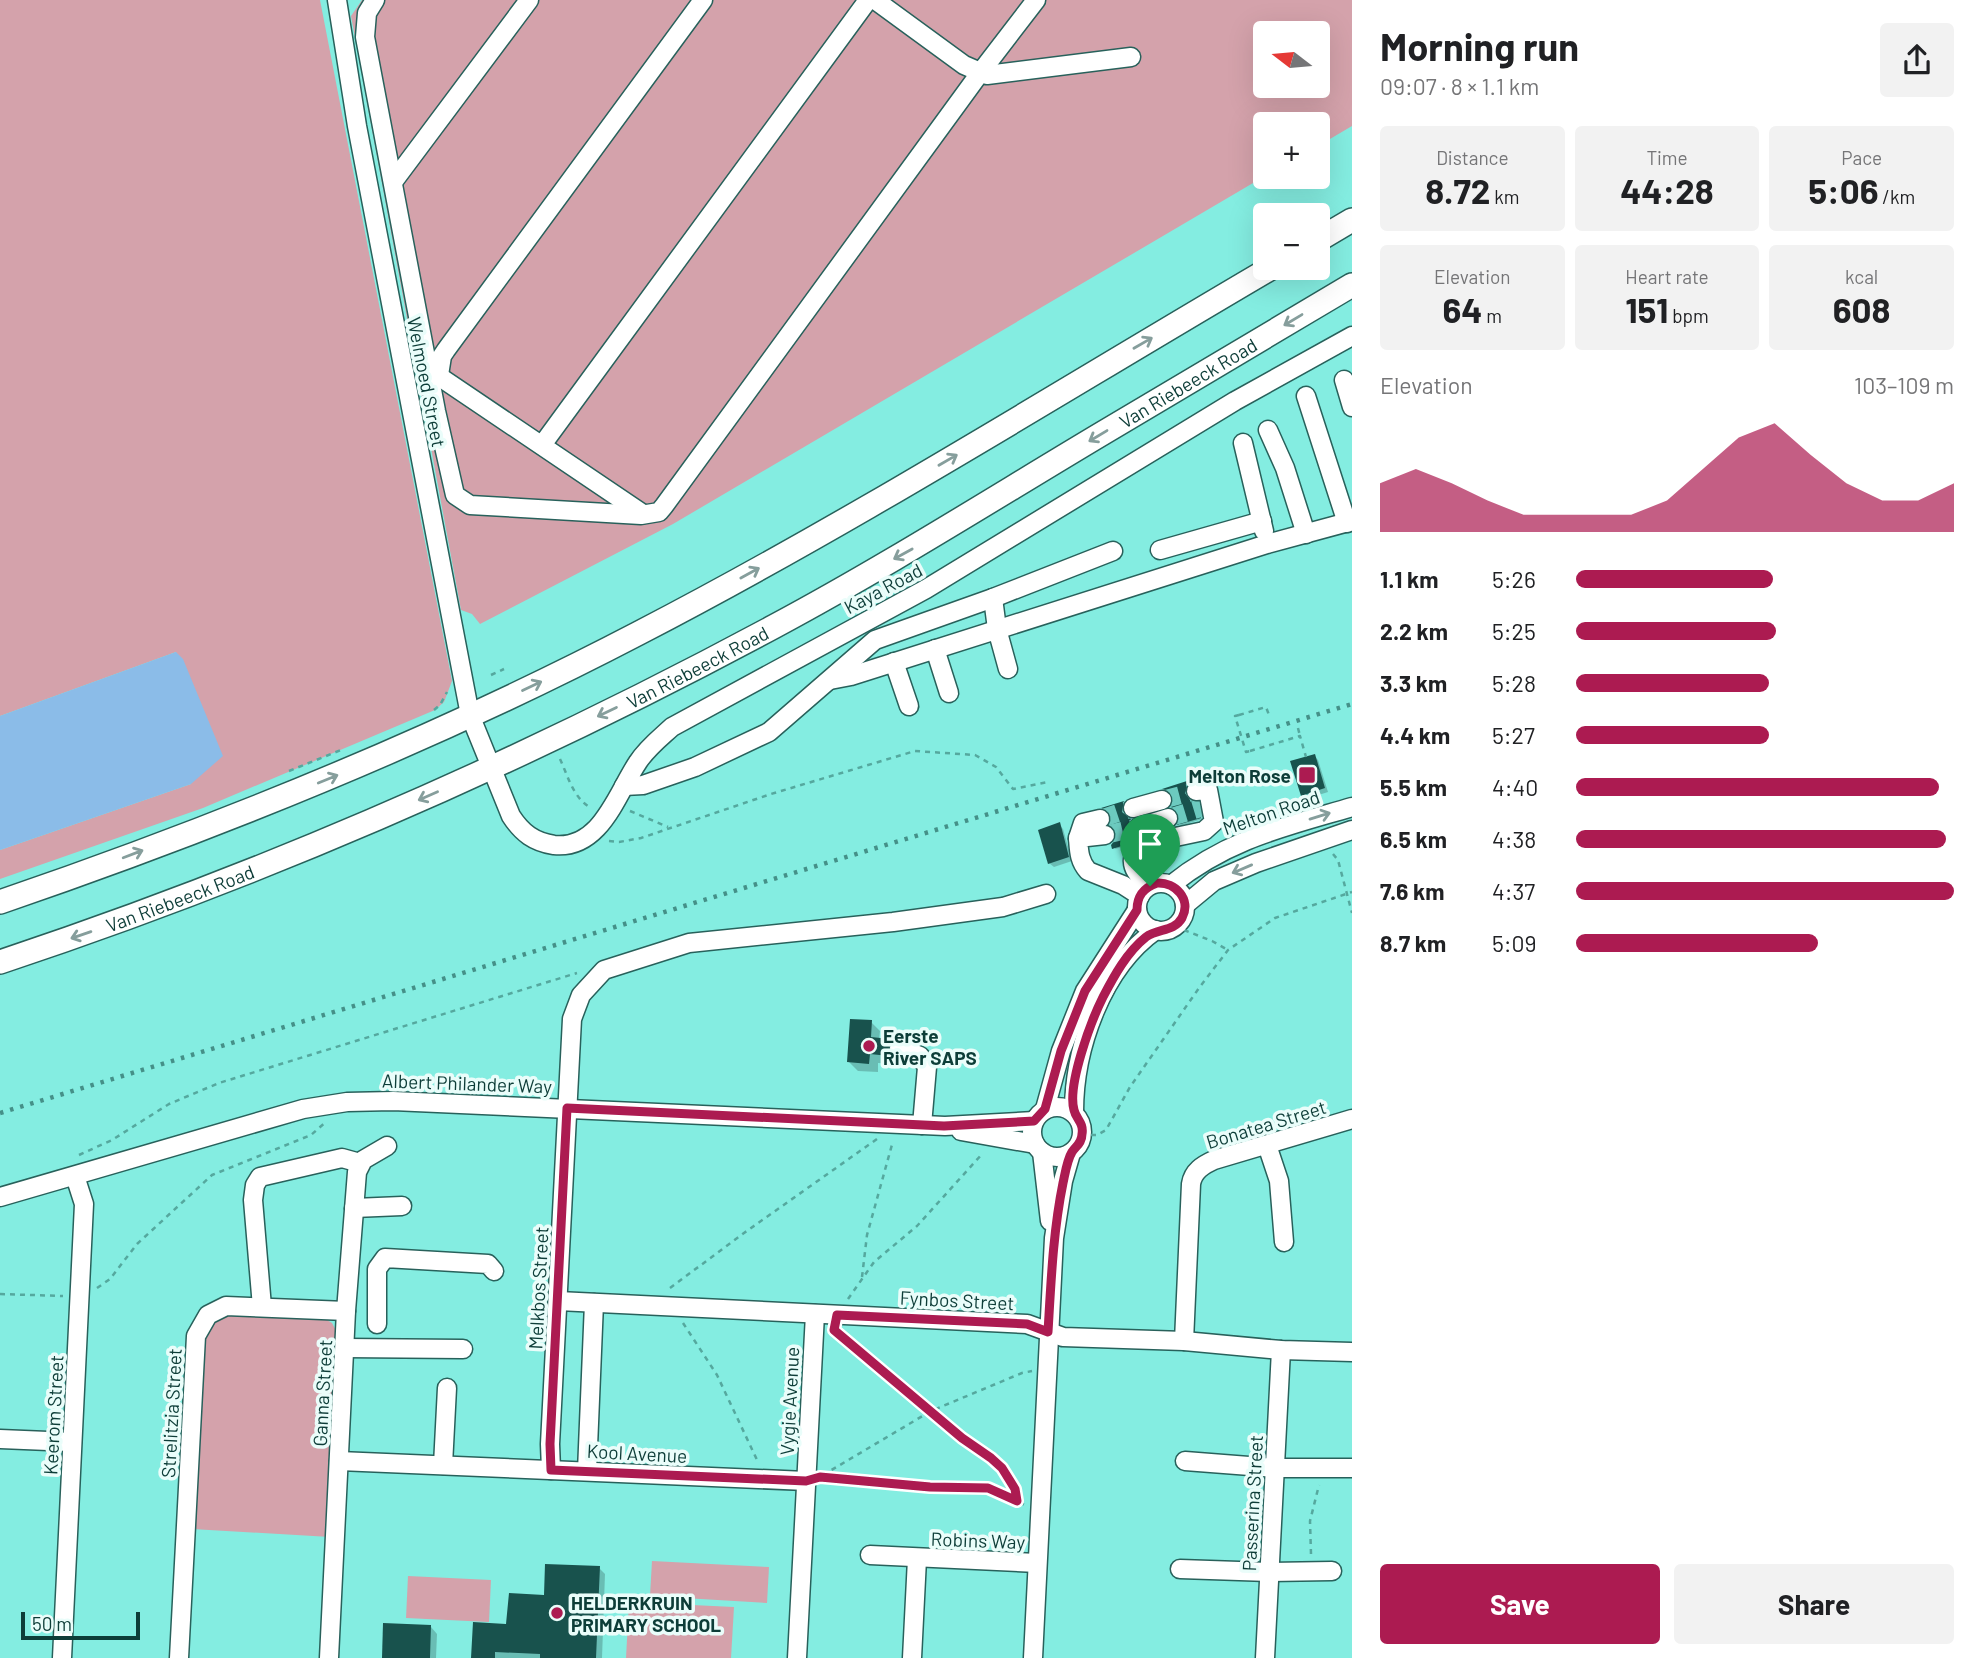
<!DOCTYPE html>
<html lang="en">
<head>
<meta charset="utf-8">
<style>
	:root { --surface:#fff; --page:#f2f2f2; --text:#202124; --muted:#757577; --accent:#ac1b51 }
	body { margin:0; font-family:Barlow,sans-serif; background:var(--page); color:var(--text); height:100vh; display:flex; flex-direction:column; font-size:26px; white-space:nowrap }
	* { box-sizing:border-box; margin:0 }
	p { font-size:23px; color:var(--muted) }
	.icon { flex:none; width:38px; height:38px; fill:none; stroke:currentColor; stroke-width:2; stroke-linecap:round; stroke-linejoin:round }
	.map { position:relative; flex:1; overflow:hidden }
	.panel { display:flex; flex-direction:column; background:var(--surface); width:630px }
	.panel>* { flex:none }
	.needle { width:46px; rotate:286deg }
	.controls { position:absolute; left:1253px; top:21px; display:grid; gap:14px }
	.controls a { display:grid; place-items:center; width:77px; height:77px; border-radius:7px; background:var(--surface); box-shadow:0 7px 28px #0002; font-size:35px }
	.scale { position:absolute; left:21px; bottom:18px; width:119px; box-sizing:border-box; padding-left:7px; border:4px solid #0d3d38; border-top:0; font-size:19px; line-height:24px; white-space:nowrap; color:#0d3d38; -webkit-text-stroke:5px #eafdfa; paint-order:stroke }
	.pin { position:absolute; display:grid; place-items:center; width:60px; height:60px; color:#fff; margin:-72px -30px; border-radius:50% 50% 50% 0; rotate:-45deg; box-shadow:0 0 7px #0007 }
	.pin .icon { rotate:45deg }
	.round { display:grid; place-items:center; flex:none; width:74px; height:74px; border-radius:7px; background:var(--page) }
	.overview { display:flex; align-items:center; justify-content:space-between; height:119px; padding:0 28px }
	h1 { font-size:38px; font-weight:700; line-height:52px }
	.metrics { display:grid; grid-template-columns:repeat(3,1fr); gap:10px; height:119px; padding:7px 28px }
	.metrics div { display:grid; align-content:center; border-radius:7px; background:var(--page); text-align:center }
	.metrics b { font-size:35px; font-weight:700 }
	.metrics small { font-size:19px; font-weight:400 }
	.metrics p { font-size:19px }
	.chart { height:196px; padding:14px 28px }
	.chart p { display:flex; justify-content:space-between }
	.chart svg { width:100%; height:126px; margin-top:7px; fill:var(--accent); opacity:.7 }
	.cta { display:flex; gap:14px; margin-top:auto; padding:14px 28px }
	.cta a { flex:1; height:80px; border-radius:7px; background:var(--accent); color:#fff; font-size:28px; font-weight:700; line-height:80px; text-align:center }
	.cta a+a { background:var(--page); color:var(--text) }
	ul { padding:0 28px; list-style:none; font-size:23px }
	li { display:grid; grid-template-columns:112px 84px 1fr; align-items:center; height:52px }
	li i { height:18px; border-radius:9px; background:var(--accent) }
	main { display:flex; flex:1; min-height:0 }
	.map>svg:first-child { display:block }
</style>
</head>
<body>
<main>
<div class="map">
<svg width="1352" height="1658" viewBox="0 0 1352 1658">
	<rect width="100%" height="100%" fill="#84ede1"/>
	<g fill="#d4a2ab" fill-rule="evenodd">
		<path d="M0,0H320L452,681L444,702L435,710L203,808L0,879V850L191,784L176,652L0,716Z"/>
		<path d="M362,0H1352V126L1318,146V124H1265V176L673,524L480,624L472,614L461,610L351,16ZM1265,33H1318V86H1265Z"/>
		<path d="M225,1312L322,1317L332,1323L338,1334L330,1537L192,1529L203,1330Z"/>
		<path d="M652,1561L769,1567L767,1603L650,1596Z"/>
		<path d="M408,1576L491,1580L489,1622L406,1618Z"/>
		<path d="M629,1602L734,1607L731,1658H626Z"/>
	</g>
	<path fill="#8bbce8" d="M176,652L183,659L223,756L191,784L0,850V716Z"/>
	<g fill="#0003">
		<path d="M1314,756L1318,760L1328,792L1306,799L1302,795Z"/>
		<path d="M1190,782L1185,795L1190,803L1198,806L1202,819L1180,826L1181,815L1175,796L1165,790Z"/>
		<path d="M1124,803L1123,815L1132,822L1129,833L1135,840L1130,845L1115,849L1118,833L1111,812L1104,809Z"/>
		<path d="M1059,825L1063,829L1072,861L1054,867L1049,863Z"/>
		<path d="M871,1022L880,1031L879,1040H889L898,1049L897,1064L878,1063V1072L858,1071L849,1062Z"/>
		<path d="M599,1568L605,1574L602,1658H473L508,1626L545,1597Z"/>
		<path d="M431,1627L437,1634L436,1658H383Z"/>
	</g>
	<g fill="#18524d">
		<path d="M1315,754L1325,788L1301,796L1290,761Z"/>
		<path d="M1190,780L1185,793L1191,801L1197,802L1201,818L1177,825L1179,815L1171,807L1173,796L1169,791L1162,789Z"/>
		<path d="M1124,801L1122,812L1131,819L1128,830L1135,837L1128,844L1112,849L1111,845L1115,840L1116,833L1110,825L1111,817L1109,812L1101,808Z"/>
		<path d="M1060,822L1069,857L1048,864L1038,830Z"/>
		<path d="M850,1019L872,1020L871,1037L890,1039L889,1056L870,1054L869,1064L847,1062Z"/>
		<path d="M545,1564L600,1566L596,1658H540V1654L495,1652V1658H471L473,1622L506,1624L509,1593L544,1595Z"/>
		<path d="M383,1623L431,1625L430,1658H382Z"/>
	</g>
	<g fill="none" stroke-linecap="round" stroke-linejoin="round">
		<g stroke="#6ccabf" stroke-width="18" stroke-dasharray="18 9" stroke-linecap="butt">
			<path d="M1162,800L1196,791"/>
			<path d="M1168,818L1201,808"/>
			<path d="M1100,819L1133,808"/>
			<path d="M1105,835L1139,827"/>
		</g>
		<defs>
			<g id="minor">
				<path d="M337,0L357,126L470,715L511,816C522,833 534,842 554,845C601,850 617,793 638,762C647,748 660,738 672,727L926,589L1235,401L1352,336"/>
				<path d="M375,0L367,13L365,37L436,411L455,495L470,505L641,515L659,512L664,506L980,73L1036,0"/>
				<path d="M875,0L964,65L987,75L1131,57"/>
				<path d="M393,182L529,0"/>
				<path d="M431,371L643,514"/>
				<path d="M439,375L442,356L446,350L703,0"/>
				<path d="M1344,380L1352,407"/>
				<path d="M1306,396L1347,523"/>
				<path d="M1268,430L1285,468L1306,534"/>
				<path d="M1243,443L1264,531"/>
				<path d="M542,445L868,0"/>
				<path d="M1160,550L1262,521"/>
				<path d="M993,598L997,629L1008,669"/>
				<path d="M935,649L949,693"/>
				<path d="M894,662L909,706"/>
				<path d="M830,680L851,676L1267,544L1352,521"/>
				<path d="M624,786L643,785L695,767L769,732L875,640L993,598L1113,551"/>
				<path d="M1133,808L1162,800"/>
				<path d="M1139,827L1168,818"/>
				<path d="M1105,835L1078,838C1079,851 1079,861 1088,871L1123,885L1140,896"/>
				<path d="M1078,838L1083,823L1100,819"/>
				<circle cx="1161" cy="907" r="24"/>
				<path d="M1150,885C1132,873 1124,855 1147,843L1204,831L1214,822L1208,790L1196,791"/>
				<path d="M1171,885C1228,839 1284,827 1352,807"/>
				<path d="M1185,905L1214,881L1256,863L1352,830"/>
				<path d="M899,1048L920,1056L927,1067L922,1125"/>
				<circle cx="1057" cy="1132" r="25"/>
				<path d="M1045,1109L1061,1051L1085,991L1137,910"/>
				<path d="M1074,1112C1074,1048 1102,968 1156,930"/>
				<path d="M961,1131L1035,1144"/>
				<path d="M1267,1145L1279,1181L1284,1242"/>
				<path d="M1042,1152L1050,1221"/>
				<path d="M0,1197L303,1109L347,1102L393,1101L945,1126L1034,1121"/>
				<path d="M354,1208L402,1206"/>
				<path d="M558,1301L1027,1324L1063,1337L1184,1341L1281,1350L1352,1352"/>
				<path d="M262,1307L253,1200L255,1185L260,1177L342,1158L360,1163"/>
				<path d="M377,1324V1269L385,1258L488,1264L494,1271"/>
				<path d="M1184,1341L1191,1184C1193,1171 1203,1165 1214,1160L1352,1119"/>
				<path d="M345,1348L463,1349"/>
				<path d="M0,1439L72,1442"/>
				<path d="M339,1461L806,1481"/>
				<path d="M1185,1461L1275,1468H1352"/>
				<path d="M443,1465L447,1388"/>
				<path d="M551,1470L550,1444L572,1019L581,995L604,970L689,943L893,922L1003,907L1046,894"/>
				<path d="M587,1471L594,1303"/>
				<path d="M870,1555L1037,1563"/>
				<path d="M1180,1569L1269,1572L1332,1571"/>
				<path d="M62,1658L84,1204L75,1176"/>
				<path d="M179,1658L196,1336L208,1315L226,1306L346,1311"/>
				<path d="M329,1658L346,1311L357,1172L363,1160L387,1146"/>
				<path d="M797,1658L815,1314"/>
				<path d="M912,1658L917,1559"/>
				<path d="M1033,1658L1054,1238L1063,1181L1071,1153"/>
				<path d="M1265,1658L1281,1350"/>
			</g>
			<g id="major">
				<path d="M1318,240L1352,220"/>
				<path d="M0,902C219,827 434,740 639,633C855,521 1061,391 1271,268"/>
				<path id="s1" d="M0,962C268,873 526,760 775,626C887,566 994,498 1103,433C1186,383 1269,334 1352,285"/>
			</g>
		</defs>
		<use href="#minor" stroke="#28615b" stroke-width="21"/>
		<use href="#major" stroke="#28615b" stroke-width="26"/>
		<g stroke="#55a89e" stroke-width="2.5" stroke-dasharray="5 5" stroke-linecap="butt">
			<path d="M491,675L504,669"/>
			<path d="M434,710L440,705L447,692"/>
			<path d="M1239,715L1266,707L1269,715"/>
			<path d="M1298,728L1300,736"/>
			<path d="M1250,751L1300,736L1306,757"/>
			<path d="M560,759C568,776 573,798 591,808"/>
			<path d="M289,771L341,750"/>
			<path d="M1316,791L1319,799"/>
			<path d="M630,811L668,827"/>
			<path d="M609,841L619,842L641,838L771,794L915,751L975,755L996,767L1013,789L1048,782"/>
			<path d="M1333,854L1338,860L1352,913"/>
			<path d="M1184,930L1212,941L1228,950"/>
			<path d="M1091,1135H1097L1106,1130L1130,1087L1199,988L1228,950L1275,918L1352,892"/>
			<path d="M79,1155L112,1140L169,1104L219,1083L577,973"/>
			<path d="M862,1277L867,1235L893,1141"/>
			<path d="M97,1288L110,1279L137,1244L212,1175L311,1135L327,1121"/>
			<path d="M670,1288L744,1233L877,1139"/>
			<path d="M0,1294L63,1296"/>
			<path d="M848,1299L874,1262L917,1226L983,1153"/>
			<path d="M683,1323L717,1375L758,1462"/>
			<path d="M837,1333L962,1438L991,1458L1002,1468L1015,1489L1017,1501"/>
			<path d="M823,1475L931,1411L1022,1373L1032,1371"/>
			<path d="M823,1477L930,1487L988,1488L1025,1505"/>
			<path d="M1311,1554L1310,1521L1319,1485"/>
		</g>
		<use href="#minor" stroke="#fff" stroke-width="18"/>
		<use href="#major" stroke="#fff" stroke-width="23"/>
		<path stroke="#459088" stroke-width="4.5" stroke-dasharray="3.5 7" stroke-linecap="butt" d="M0,1113L1352,704"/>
		<path stroke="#55a89e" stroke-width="2.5" stroke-dasharray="5 5" stroke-linecap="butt" d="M1239,715L1235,716L1246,752L1250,751"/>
	</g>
	<defs><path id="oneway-shaft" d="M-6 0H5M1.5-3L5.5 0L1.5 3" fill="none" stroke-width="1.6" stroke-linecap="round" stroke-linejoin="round" transform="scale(1.75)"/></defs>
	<g stroke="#869e9c">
		<use href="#oneway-shaft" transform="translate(1293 320) rotate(149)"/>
		<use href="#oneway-shaft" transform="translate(1143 343) rotate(-30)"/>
		<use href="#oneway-shaft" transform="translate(1098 436) rotate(149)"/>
		<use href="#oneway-shaft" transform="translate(948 460) rotate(-30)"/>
		<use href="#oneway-shaft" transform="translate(903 554) rotate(151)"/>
		<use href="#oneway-shaft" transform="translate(750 573) rotate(-29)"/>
		<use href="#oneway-shaft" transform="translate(532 686) rotate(-25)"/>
		<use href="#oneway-shaft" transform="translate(607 712) rotate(154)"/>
		<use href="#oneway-shaft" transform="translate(328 779) rotate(-22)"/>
		<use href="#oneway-shaft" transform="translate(428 796) rotate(156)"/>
		<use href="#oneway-shaft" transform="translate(1320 816) rotate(-17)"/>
		<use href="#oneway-shaft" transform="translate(133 854) rotate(-21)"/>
		<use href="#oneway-shaft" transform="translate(1242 869) rotate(157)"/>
		<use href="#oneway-shaft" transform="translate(81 935) rotate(161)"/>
	</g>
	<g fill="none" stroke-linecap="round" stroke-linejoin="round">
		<defs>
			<path id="route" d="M1157,883C1175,882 1192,899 1182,918C1174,932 1158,928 1146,937C1127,952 1114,976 1103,997C1091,1021 1067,1085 1074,1110C1076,1119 1084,1123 1082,1134C1082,1143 1076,1146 1072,1152C1067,1160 1065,1174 1063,1183C1053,1232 1051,1282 1048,1332L1027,1324L837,1315L834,1330L962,1438L991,1458L1002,1468L1015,1489L1017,1501L988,1488L930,1487L820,1477L806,1481L551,1470L550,1444L567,1108L944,1126L1034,1121L1045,1109L1061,1051L1085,991L1137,910C1137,896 1143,888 1157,883Z"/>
		</defs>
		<use href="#route" stroke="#fff" stroke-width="14"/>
		<use href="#route" stroke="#ac1b51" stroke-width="9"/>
	</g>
	<g fill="#ac1b51" stroke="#eafdfa" stroke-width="2.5">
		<rect x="1298" y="766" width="18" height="18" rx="3.5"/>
		<circle cx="869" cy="1046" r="7"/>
		<circle cx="557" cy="1613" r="7"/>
	</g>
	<g text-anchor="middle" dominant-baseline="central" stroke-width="7" stroke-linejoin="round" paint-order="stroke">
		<g font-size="19" fill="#0d3d38" stroke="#eafdfa">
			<text transform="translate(427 382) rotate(79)">Welmoed Street</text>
			<text stroke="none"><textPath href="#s1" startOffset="1325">Van Riebeeck Road</textPath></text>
			<text transform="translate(883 588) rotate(-28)">Kaya Road</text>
			<text stroke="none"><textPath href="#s1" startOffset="758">Van Riebeeck Road</textPath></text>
			<text transform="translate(1271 812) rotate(-19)">Melton Road</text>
			<text stroke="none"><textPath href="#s1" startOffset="191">Van Riebeeck Road</textPath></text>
			<text transform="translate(467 1083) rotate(2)">Albert Philander Way</text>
			<text transform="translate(1266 1124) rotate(-17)">Bonatea Street</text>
			<text transform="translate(538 1288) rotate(-87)">Melkbos Street</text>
			<text transform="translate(957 1300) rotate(3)">Fynbos Street</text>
			<text transform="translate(322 1393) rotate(-87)">Ganna Street</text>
			<text transform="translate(789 1401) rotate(-87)">Vygie Avenue</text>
			<text transform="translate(171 1413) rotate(-87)">Strelitzia Street</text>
			<text transform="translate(53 1415) rotate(-87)">Keerom Street</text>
			<text transform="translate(637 1453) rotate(3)">Kool Avenue</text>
			<text transform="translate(1252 1503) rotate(-87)">Passerina Street</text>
			<text transform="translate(978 1540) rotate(2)">Robins Way</text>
		</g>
		<g font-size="19" font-weight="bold" fill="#0d3d38" stroke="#eafdfa" text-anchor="start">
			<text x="1291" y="775" text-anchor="end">Melton Rose</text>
			<text x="883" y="1035">Eerste<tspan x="883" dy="22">River SAPS</tspan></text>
			<text x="571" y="1602">HELDERKRUIN<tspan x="571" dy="22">PRIMARY SCHOOL</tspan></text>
		</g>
	</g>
</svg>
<div class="controls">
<a><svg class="needle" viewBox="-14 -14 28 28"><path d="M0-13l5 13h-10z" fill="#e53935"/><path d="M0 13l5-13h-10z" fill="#757577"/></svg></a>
<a>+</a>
<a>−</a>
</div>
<div class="scale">50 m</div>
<div class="pin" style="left:1150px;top:886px;background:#1e9e55"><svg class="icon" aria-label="arrive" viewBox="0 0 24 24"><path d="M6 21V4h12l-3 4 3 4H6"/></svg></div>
</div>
<section class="panel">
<div class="overview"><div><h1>Morning run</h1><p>09:07 · 8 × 1.1 km</p></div><a class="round"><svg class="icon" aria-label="share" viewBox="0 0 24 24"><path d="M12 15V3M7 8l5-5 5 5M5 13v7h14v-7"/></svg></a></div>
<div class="metrics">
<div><p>Distance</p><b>8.72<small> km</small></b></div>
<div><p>Time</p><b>44:28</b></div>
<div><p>Pace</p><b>5:06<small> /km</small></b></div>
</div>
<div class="metrics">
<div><p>Elevation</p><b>64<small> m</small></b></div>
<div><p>Heart rate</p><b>151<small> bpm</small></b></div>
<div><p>kcal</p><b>608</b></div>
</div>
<div class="chart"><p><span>Elevation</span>103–109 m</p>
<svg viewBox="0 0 160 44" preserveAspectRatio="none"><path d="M0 44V27L10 22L20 27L30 33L40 38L50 38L60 38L70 38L80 33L90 22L100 11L110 6L120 17L130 27L140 33L150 33L160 27V44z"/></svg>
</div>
<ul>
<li><b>1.1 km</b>5:26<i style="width:52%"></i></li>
<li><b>2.2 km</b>5:25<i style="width:53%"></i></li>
<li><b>3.3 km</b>5:28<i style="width:51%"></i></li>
<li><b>4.4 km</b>5:27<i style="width:51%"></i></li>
<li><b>5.5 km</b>4:40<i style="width:96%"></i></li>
<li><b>6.5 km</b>4:38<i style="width:98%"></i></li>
<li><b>7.6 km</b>4:37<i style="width:100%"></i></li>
<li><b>8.7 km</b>5:09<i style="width:64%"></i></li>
</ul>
<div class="cta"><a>Save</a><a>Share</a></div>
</section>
</main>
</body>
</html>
